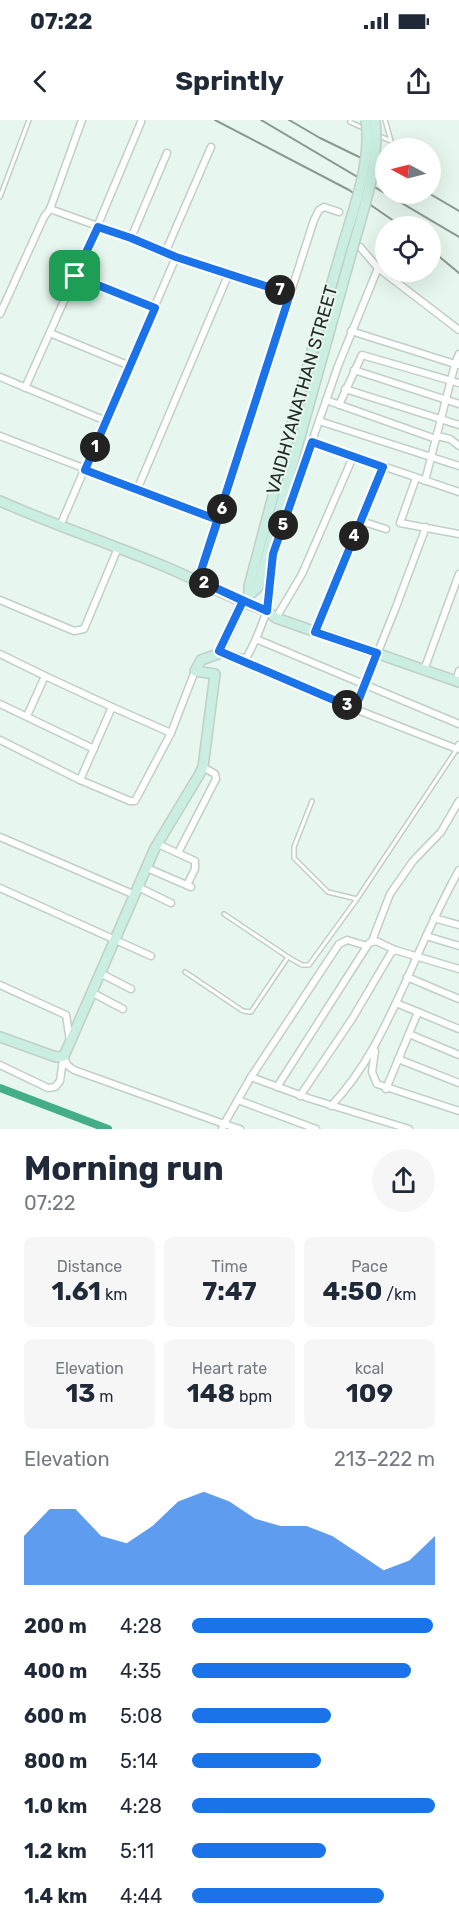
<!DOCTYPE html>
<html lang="en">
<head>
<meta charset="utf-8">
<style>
	:root { --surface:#fff; --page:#f6f6f7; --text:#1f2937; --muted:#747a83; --accent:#1a73e8 }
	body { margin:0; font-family:Rubik,sans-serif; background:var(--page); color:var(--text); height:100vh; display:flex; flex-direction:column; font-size:22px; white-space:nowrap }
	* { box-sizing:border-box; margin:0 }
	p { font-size:20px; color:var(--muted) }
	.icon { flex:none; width:33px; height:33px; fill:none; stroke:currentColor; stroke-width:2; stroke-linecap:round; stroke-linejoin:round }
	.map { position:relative; height:1009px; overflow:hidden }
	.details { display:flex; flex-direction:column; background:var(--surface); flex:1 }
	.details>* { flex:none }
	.needle { width:39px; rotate:277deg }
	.buttons { position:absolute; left:375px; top:18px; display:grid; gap:12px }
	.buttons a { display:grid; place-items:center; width:66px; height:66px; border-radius:50%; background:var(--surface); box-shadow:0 6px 24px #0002; font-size:30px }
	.pin { position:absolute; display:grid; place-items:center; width:51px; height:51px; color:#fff; margin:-26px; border-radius:12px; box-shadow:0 3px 9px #0006 }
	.km { position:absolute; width:30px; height:30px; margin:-15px; border-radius:50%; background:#222; color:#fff; font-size:16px; line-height:30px; text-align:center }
	.round { display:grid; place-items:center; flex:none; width:63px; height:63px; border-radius:32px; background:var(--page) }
	.headline { display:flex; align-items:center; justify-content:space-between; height:102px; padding:0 24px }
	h1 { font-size:33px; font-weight:700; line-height:45px }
	.stats { display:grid; grid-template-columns:repeat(3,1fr); gap:9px; height:102px; padding:6px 24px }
	.stats div { display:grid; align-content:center; border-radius:9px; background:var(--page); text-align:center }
	.stats b { font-size:26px; font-weight:700 }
	.stats small { font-size:16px; font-weight:400 }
	.stats p { font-size:16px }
	.chart { height:168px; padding:12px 24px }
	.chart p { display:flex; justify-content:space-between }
	.chart svg { width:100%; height:108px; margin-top:6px; fill:var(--accent); opacity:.7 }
	ul { padding:0 24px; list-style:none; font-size:20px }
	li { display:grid; grid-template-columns:96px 72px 1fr; align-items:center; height:45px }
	li i { height:15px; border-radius:8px; background:var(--accent) }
	.status { display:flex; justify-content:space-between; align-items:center; height:42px; padding:0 30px; background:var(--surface); direction:ltr }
	.status svg { height:16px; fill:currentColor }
	header { display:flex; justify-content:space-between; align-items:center; height:78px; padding:0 24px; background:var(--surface); font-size:27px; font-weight:700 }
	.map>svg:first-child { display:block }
</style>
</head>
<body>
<div class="status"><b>07:22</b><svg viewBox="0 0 49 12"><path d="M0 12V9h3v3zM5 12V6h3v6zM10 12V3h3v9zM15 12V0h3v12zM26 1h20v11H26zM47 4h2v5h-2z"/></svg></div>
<header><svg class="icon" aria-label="back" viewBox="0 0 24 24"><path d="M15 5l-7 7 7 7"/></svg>Sprintly<svg class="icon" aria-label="share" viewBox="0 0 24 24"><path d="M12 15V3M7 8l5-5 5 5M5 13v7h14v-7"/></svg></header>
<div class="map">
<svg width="459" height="1009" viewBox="0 0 459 1009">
	<rect width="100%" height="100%" fill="#e7f7ef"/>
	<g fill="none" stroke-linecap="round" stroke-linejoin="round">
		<path stroke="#44af87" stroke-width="8" d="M0,968L108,1009"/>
		<defs>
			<g id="lane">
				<path d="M350,0V2L363,8"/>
				<path d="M385,0L391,21"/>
				<path d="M377,15L391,21"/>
				<path d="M0,77L29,0"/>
				<path d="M312,681L294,727V738L328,772L357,779"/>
				<path d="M224,794L288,837"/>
				<path d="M185,852L243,891L251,892L288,837L302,845H309L357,779L457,629"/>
			</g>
			<g id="street">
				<path d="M50,89L82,0"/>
				<path d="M131,118L167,33"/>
				<path d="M360,127L378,148L459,210"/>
				<path d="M165,133L211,27"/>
				<path d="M176,137L290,174"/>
				<path d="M75,156L155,188"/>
				<path d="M0,194L44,97L50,89L131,118L176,137L60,406"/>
				<path d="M351,211L455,244L425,361"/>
				<path d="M50,213L130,246"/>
				<path d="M459,245L455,244L459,234"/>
				<path d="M354,250L459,284"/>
				<path d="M0,257L106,301"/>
				<path d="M25,268L97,107L141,2"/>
				<path d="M345,269L459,305"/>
				<path d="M326,280L436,319"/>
				<path d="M339,285L362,235L459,263"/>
				<path d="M319,301L459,346"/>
				<path d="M0,316L218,400"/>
				<path d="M437,316L450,319L459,326"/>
				<path d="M312,322L459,372"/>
				<path d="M416,358L400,403L459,414"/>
				<path d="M137,370L229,153"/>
				<path d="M361,401L386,409"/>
				<path d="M198,460L314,100L319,90L324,87L339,92"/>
				<path d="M0,480L74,511L84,509L118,428"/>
				<path d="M276,498L302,454L353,337"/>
				<path d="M315,512L383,347"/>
				<path d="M256,519L459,604"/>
				<path d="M219,531L246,539L256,519L267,491L273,434L338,246L378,148"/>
				<path d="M0,534L45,556L27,596"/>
				<path d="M243,540L355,589L457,629L459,625"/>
				<path d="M424,550L459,454"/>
				<path d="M45,556L112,587"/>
				<path d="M456,561L459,551"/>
				<path d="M0,584L94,629"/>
				<path d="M355,589L396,487L426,407"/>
				<path d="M0,620L80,660L130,681H135L171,613"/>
				<path d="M80,660L112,587L171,613L195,551"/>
				<path d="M0,717L135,775"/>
				<path d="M158,724L195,741V749L187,765"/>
				<path d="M178,733L216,659L215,654L203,647"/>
				<path d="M147,748L191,767"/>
				<path d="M138,767L171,783"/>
				<path d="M0,768L151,836"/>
				<path d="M434,798L459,805"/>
				<path d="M426,816L459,826"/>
				<path d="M372,821L390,774L413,741L441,712L459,681"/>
				<path d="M100,853L131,869"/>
				<path d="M407,857L459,879"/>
				<path d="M0,865L66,895L70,921"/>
				<path d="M91,872L123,889"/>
				<path d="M418,892L459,909"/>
				<path d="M409,914L459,935"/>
				<path d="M375,931L372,952L377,964L459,991"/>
				<path d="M64,936L67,945L74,950L224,1004L251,957L339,824L347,820L367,826"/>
				<path d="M398,939L459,963"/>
				<path d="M0,945L48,968L55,967L60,961L63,939"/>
				<path d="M251,957L308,978L409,1009"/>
				<path d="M277,967L369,823L376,821L395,830"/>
				<path d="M386,969L418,892L396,883"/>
				<path d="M300,976L352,899L391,833L395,830L459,849"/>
				<path d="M238,980L316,1009"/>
				<path d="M331,986C366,949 386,905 407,859C423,822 440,785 459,750"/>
				<path d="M222,1009L224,1004L240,1009"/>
			</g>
			<g id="secondary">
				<path d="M0,381C54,405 111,424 166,447C199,461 232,479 267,491L276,498L459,562"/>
				<path d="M249,475V466L306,252L340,135"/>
				<path d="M0,917L56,937L64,936L155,728L199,655L203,647L215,554L195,551L201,540L218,534L243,481L258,467L350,138"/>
			</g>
		</defs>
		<use href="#lane" stroke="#c0cfc8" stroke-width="6"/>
		<use href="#street" stroke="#c0cfc8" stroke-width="9"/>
		<use href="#secondary" stroke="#c0cfc8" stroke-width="12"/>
		<use href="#lane" stroke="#fff" stroke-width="3"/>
		<use href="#street" stroke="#fff" stroke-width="6"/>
		<use href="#secondary" stroke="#caeee1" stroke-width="9"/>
		<g stroke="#8c9792" stroke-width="2">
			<path d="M215,0L349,70L401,106"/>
			<path d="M261,0L459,117"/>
			<path d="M289,0L320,18L386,50"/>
			<path d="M430,74L459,91"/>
			<path d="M430,129L459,153"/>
		</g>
		<defs>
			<g id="secondary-bridge">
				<path d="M340,135C352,92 372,45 366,0"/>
				<path d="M350,138C362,93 380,47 375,0"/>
			</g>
		</defs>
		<use href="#secondary-bridge" stroke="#c0cfc8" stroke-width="12" stroke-linecap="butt"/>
		<use href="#secondary-bridge" stroke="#caeee1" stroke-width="9"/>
	</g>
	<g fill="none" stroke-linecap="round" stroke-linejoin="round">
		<defs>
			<path id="route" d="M75,156L155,188L85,350L218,400L198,460L243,481L219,531L355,589L377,533L315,512L383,347L312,322L273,434L267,491L198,460L290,174L176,137L131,118L98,107L75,156"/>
		</defs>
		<use href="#route" stroke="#fff" stroke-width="12"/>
		<use href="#route" stroke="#1a73e8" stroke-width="8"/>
	</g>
	<g text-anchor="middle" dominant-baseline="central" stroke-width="4.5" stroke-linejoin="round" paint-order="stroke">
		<g font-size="18" fill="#252b28" stroke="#e7f7ef">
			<text transform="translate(302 270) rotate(-74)">VAIDHYANATHAN STREET</text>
		</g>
	</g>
</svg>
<div class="buttons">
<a><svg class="needle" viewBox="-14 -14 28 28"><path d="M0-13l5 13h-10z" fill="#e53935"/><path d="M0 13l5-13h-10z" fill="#747a83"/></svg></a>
<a><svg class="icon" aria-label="locate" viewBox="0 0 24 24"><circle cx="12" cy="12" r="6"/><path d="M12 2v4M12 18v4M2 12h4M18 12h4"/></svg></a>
</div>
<div class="pin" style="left:75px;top:156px;background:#1e9e55"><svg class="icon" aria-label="arrive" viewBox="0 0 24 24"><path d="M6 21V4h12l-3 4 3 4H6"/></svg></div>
<b class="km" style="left:95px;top:327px">1</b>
<b class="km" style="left:204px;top:463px">2</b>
<b class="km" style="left:347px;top:585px">3</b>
<b class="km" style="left:354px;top:416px">4</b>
<b class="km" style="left:283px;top:405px">5</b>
<b class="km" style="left:222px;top:389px">6</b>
<b class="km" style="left:280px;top:170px">7</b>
</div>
<section class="details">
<div class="headline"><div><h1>Morning run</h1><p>07:22</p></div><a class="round"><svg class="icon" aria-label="share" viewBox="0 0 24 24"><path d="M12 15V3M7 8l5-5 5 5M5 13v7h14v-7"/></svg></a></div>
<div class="stats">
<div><p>Distance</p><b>1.61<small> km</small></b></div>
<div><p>Time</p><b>7:47</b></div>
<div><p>Pace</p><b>4:50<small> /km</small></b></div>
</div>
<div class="stats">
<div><p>Elevation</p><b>13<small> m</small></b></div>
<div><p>Heart rate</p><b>148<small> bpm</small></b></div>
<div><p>kcal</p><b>109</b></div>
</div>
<div class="chart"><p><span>Elevation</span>213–222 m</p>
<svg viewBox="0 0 160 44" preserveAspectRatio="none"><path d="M0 44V24L10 13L20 13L30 24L40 27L50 20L60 10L70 6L80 10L90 17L100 20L110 20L120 24L130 31L140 38L150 34L160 24V44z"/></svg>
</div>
<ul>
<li><b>200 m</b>4:28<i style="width:99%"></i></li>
<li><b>400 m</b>4:35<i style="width:90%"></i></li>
<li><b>600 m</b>5:08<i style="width:57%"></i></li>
<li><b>800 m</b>5:14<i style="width:53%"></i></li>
<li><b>1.0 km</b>4:28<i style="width:100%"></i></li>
<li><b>1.2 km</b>5:11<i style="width:55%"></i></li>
<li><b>1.4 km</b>4:44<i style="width:79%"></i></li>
</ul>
</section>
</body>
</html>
